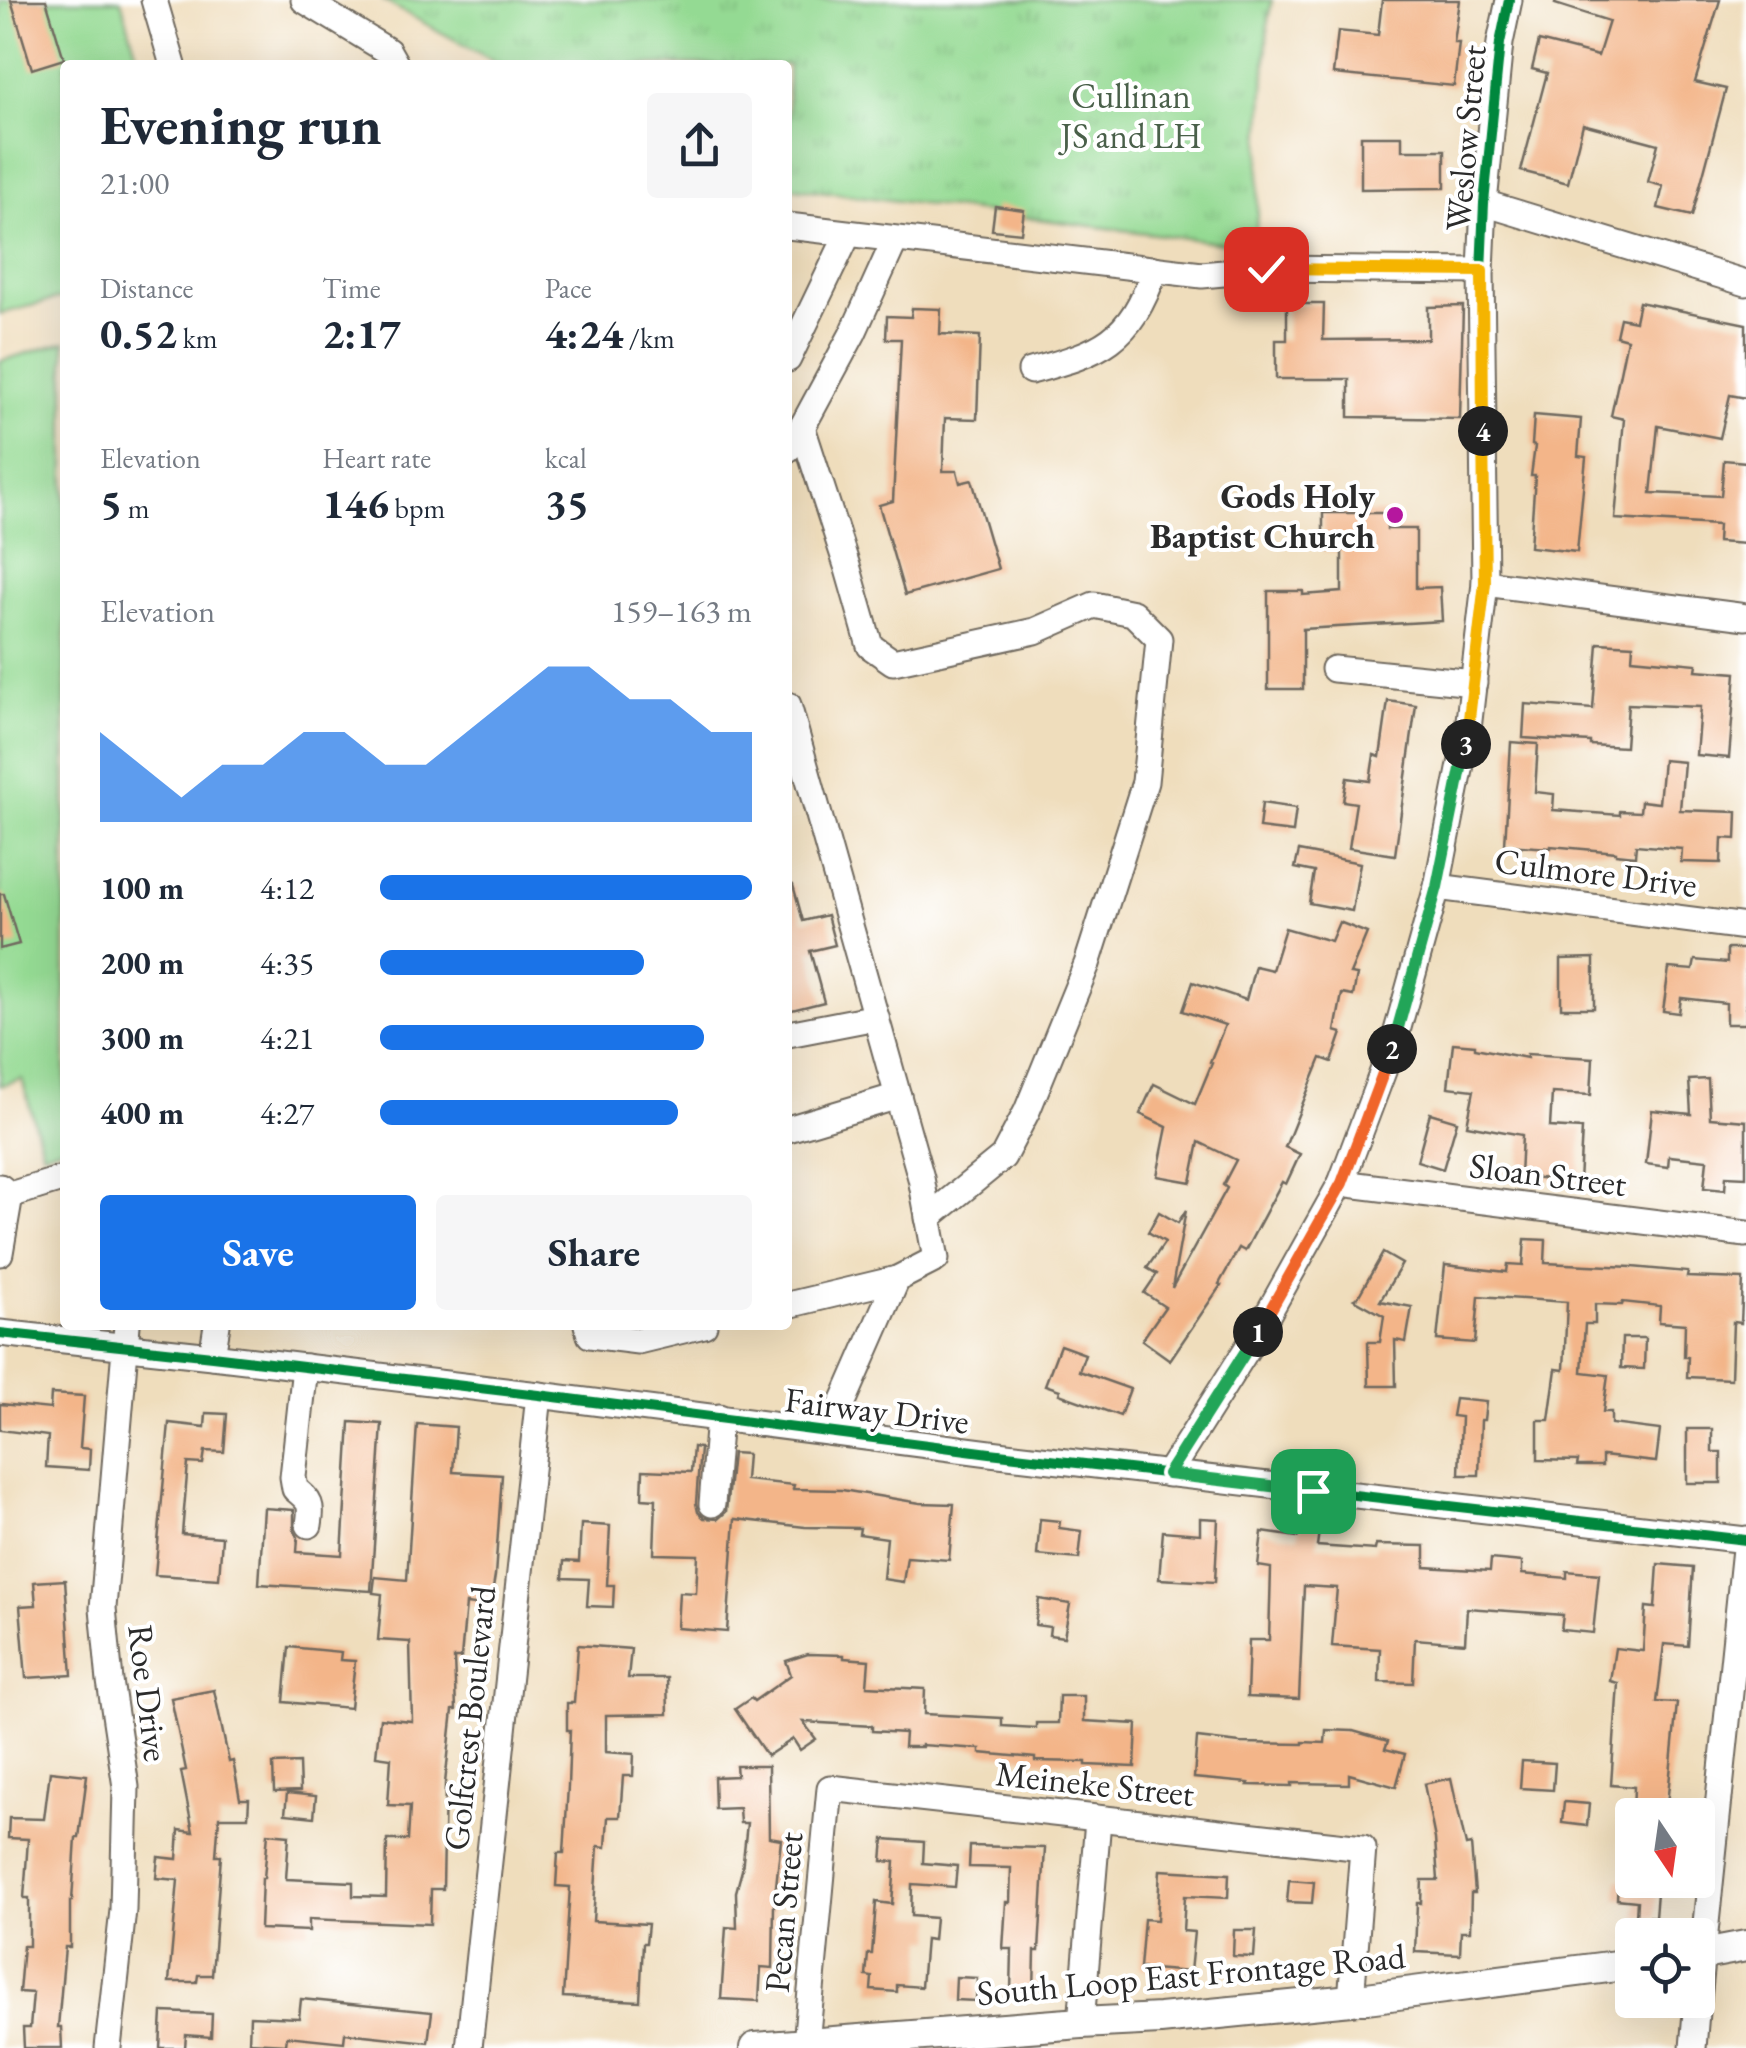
<!DOCTYPE html>
<html lang="en">
<head>
<meta charset="utf-8">
<style>
	:root { --surface:#fff; --page:#f6f6f7; --text:#1f2937; --muted:#747a83; --accent:#1a73e8 }
	body { margin:0; font-family:"EB Garamond",serif; background:var(--page); color:var(--text); height:100vh; display:flex; flex-direction:column; font-size:38px; white-space:nowrap }
	* { box-sizing:border-box; margin:0 }
	p { font-size:32px; color:var(--muted) }
	.icon { flex:none; width:55px; height:55px; fill:none; stroke:currentColor; stroke-width:2; stroke-linecap:round; stroke-linejoin:round }
	.map { position:relative; flex:1; overflow:hidden }
	.details { position:absolute; left:60px; top:60px; width:732px; height:1270px; display:flex; flex-direction:column; background:var(--surface); border-radius:10px; box-shadow:0 10px 40px #0002 }
	.details>* { flex:none }
	.needle { width:65px; rotate:167deg }
	.tools { position:absolute; left:1615px; top:1798px; display:grid; gap:20px }
	.tools a { display:grid; place-items:center; width:100px; height:100px; border-radius:10px; background:var(--surface); box-shadow:0 10px 40px #0002; font-size:50px }
	.pin { position:absolute; display:grid; place-items:center; width:85px; height:85px; color:#fff; margin:-42px; border-radius:20px; box-shadow:0 5px 15px #0006 }
	.km { position:absolute; width:50px; height:50px; margin:-25px; border-radius:50%; background:#222; color:#fff; font-size:28px; line-height:50px; text-align:center }
	.round { display:grid; place-items:center; flex:none; width:105px; height:105px; border-radius:10px; background:var(--page) }
	.head { display:flex; align-items:center; justify-content:space-between; height:170px; padding:0 40px }
	h1 { font-size:55px; font-weight:700; line-height:75px }
	.figures { display:grid; grid-template-columns:repeat(3,1fr); gap:15px; height:170px; padding:10px 40px }
	.figures div { display:grid; align-content:center }
	.figures b { font-size:42px; font-weight:700 }
	.figures small { font-size:28px; font-weight:400 }
	.figures p { font-size:28px }
	.chart { height:280px; padding:20px 40px }
	.chart p { display:flex; justify-content:space-between }
	.chart svg { width:100%; height:180px; margin-top:10px; fill:var(--accent); opacity:.7 }
	.primary-button { display:flex; gap:20px; margin-top:auto; padding:20px 40px }
	.primary-button a { flex:1; height:115px; border-radius:10px; background:var(--accent); color:#fff; font-size:40px; font-weight:700; line-height:115px; text-align:center }
	.primary-button a+a { background:var(--page); color:var(--text) }
	ul { padding:0 40px; list-style:none; font-size:32px }
	li { display:grid; grid-template-columns:160px 120px 1fr; align-items:center; height:75px }
	li i { height:25px; border-radius:12px; background:var(--accent) }
	.map>svg:first-child { display:block }
</style>
</head>
<body>
<div class="map">
<svg width="1746" height="2048" viewBox="0 0 1746 2048">
	<defs>
		<pattern id="park-tufts" width="24" height="20" patternUnits="userSpaceOnUse" patternTransform="scale(2.5)"><rect width="24" height="20" fill="#94da93"/><path d="M3 7l-1-3M5 7V3M7 7l1-3M15 17l-1-3M17 17v-4M19 17l1-3" fill="none" stroke="#80bb7f"/></pattern>
	</defs>
	<rect width="100%" height="100%" fill="#fff"/>
	<filter id="ink" filterUnits="userSpaceOnUse"><feTurbulence type="fractalNoise" baseFrequency=".01" numOctaves="2"/><feDisplacementMap in="SourceGraphic" scale="20" xChannelSelector="R" yChannelSelector="G"/><feConvolveMatrix kernelMatrix="1 2 1 2 8 2 1 2 1" color-interpolation-filters="sRGB"/></filter>
	<filter id="wash" filterUnits="userSpaceOnUse"><feTurbulence type="fractalNoise" baseFrequency=".0048" numOctaves="4" result="noise"/><feDisplacementMap in="SourceGraphic" scale="40" xChannelSelector="R" yChannelSelector="G"/><feGaussianBlur stdDeviation="2.25" result="paint"/><feColorMatrix in="noise" values="0 0 0 0 0 0 0 0 0 0 0 0 0 0 0 0 0 1.4 0 .05"/><feComposite in="paint" operator="in"/></filter>
	<g filter="url(#wash)">
		<rect width="100%" height="100%" fill="#efddbc"/>
		<path fill="url(#park-tufts)" stroke="#60825f" stroke-width="2.5" d="M382,0H1272L1268,19L1255,247L788,187V65H501Z"/>
		<g fill="#94da93" stroke="#60825f" stroke-width="2.5">
			<path d="M0,0H121L140,65H65V297L0,314Z"/>
			<path d="M65,342V1146L43,1153L22,1079L0,1086V361Z"/>
		</g>
		<g id="blocks">
			<g fill="#f3b589">
				<path d="M11,0H46L64,59L32,69Z"/>
				<path d="M1382,0H1460L1454,43H1459L1454,86L1333,74L1338,31L1378,35Z"/>
				<path d="M1556,0H1720L1695,82L1726,89L1692,216L1658,208L1663,186L1648,182L1658,144L1583,124L1568,183L1521,171L1547,73L1532,69L1539,41L1598,56L1609,21L1555,4Z"/>
				<path d="M1361,136H1402V150H1445V188L1361,189Z"/>
				<path d="M995,206L1024,210L1021,233L992,230Z"/>
				<path d="M1639,302L1746,324V398L1730,395L1720,438L1658,426L1651,493L1721,496L1724,460L1746,462V544L1717,542L1718,525L1615,519L1624,419L1611,416L1627,339L1616,336L1620,318L1635,321Z"/>
				<path d="M1287,304H1324L1323,340L1428,339V307L1463,306L1460,419L1349,417V379H1276V340H1287Z"/>
				<path d="M912,308L941,309L940,334L980,336L977,419L945,418L943,471H957L960,483L972,480L998,569L905,595L879,505L893,501L901,339H886L887,316L911,317Z"/>
				<path d="M1534,415L1581,419L1578,456L1586,457L1577,552L1530,547L1535,476H1531L1535,446L1532,445Z"/>
				<path d="M1323,513H1387V529H1416V588L1440,587L1442,621L1303,629V689H1268V591H1303V595L1342,592V551H1323Z"/>
				<path d="M1598,643L1633,645L1632,658L1697,664L1696,670L1736,673L1729,758L1696,755L1700,707L1628,704L1625,747L1590,745V742L1523,738L1525,704L1593,709Z"/>
				<path d="M1388,701L1416,705L1395,855L1349,848L1356,803L1343,801L1347,778L1370,781L1374,755L1380,757Z"/>
				<path d="M1511,742L1538,744L1535,792L1554,794L1553,810L1620,815V811L1640,812L1641,801L1659,803L1663,760L1684,762L1680,810L1737,812L1736,839L1722,838L1721,863L1681,862L1682,849L1636,845L1635,856L1616,854V852L1551,846V848L1505,845Z"/>
				<path d="M1262,803L1296,808L1293,832L1259,828Z"/>
				<path d="M1299,851L1360,863L1352,911L1309,903L1314,872L1295,868Z"/>
				<path d="M793,885L803,921L827,915L835,945L810,951L824,1002L788,1011V886Z"/>
				<path d="M0,894H4L19,944L0,949Z"/>
				<path d="M1339,922L1367,933L1350,974L1357,975L1353,996L1342,994L1335,1031L1342,1033L1332,1062L1321,1058L1285,1147L1300,1154L1286,1184L1282,1182L1245,1251L1239,1248L1219,1284L1221,1285L1170,1360L1142,1340L1165,1307L1144,1293L1157,1274L1147,1268L1165,1242L1148,1232L1159,1212L1178,1223L1186,1210L1172,1288L1227,1188L1223,1185L1236,1160L1199,1142L1191,1182L1157,1176L1167,1127L1140,1114L1154,1084L1195,1104L1212,1063L1210,1062L1225,1025L1183,1011L1193,982L1246,1000L1255,966L1272,970L1285,928L1331,941Z"/>
				<path d="M1727,949H1746V1024H1726V1003L1681,998L1679,1013L1663,1011L1669,968L1693,970L1695,960L1727,963Z"/>
				<path d="M1594,958V1008H1561V959Z"/>
				<path d="M1453,1043L1475,1045V1048L1527,1058V1054L1593,1058L1591,1095L1552,1093L1550,1127L1582,1129L1579,1182L1520,1176L1522,1135L1467,1125L1474,1090L1448,1087Z"/>
				<path d="M1708,1079L1710,1118L1746,1121V1177L1726,1176L1725,1190L1704,1188L1707,1160L1669,1156L1668,1167L1646,1164L1652,1110L1691,1114L1689,1080Z"/>
				<path d="M1430,1113L1457,1121L1443,1169L1417,1161Z"/>
				<path d="M1525,1239L1546,1240L1545,1263L1632,1267L1688,1272L1687,1277L1743,1279L1741,1323L1733,1322L1731,1379L1687,1377L1688,1357H1684L1685,1324L1659,1322L1660,1306L1623,1302L1622,1305L1595,1304V1324H1585L1582,1372L1608,1375L1603,1412H1611V1424L1660,1430L1656,1462L1602,1456V1466H1577L1578,1461L1538,1460V1420H1549L1556,1369L1564,1370L1567,1302L1479,1296L1475,1343L1437,1340L1445,1265L1507,1272L1508,1264L1523,1265Z"/>
				<path d="M1383,1253L1402,1264L1380,1301L1412,1307L1406,1342L1395,1340L1396,1386H1369L1368,1342H1380L1384,1316L1354,1299L1358,1297Z"/>
				<path d="M1622,1338H1645L1644,1369L1621,1368Z"/>
				<path d="M1060,1345L1085,1354L1079,1371L1130,1389L1120,1416L1059,1394L1060,1390L1045,1385Z"/>
				<path d="M51,1394L84,1396L80,1448L90,1449L89,1470L46,1467L48,1436L0,1430V1404L50,1409Z"/>
				<path d="M1455,1399L1486,1402L1484,1420H1481L1479,1475H1459L1461,1417L1452,1416Z"/>
				<path d="M206,1413L227,1414L224,1452L205,1451L203,1464L188,1463L182,1534L222,1537L219,1579L155,1575L169,1423L205,1427Z"/>
				<path d="M350,1422L382,1424L371,1591L259,1584L264,1508L294,1510V1530L298,1537L297,1552L342,1555Z"/>
				<path d="M417,1424L456,1427L453,1472L502,1475L495,1576L490,1607L466,1604L461,1658H454L456,1710H453L445,1783L443,1889H431L430,1924L309,1919V1931L260,1929L262,1878H264L268,1833L289,1835L286,1879L353,1882V1896L386,1897L387,1840H408L410,1806L388,1805L391,1758L376,1756L380,1718L412,1721L410,1642L378,1640L382,1594L373,1593L375,1577L407,1580Z"/>
				<path d="M1687,1429H1712V1452H1721V1483H1687Z"/>
				<path d="M693,1447L700,1448L696,1503L698,1512L704,1518L718,1519L726,1512L732,1453L747,1454L745,1480L794,1485L793,1489L842,1490L920,1503L954,1504L949,1560L907,1557L903,1582L883,1579L887,1538L859,1534L860,1528L805,1527L735,1519L727,1632L677,1628L679,1592L696,1593L698,1555L654,1554L656,1499L642,1498L643,1470L691,1472Z"/>
				<path d="M1200,1518L1218,1519L1215,1582L1159,1579L1163,1531L1200,1534Z"/>
				<path d="M1040,1519L1060,1521L1059,1528L1082,1531L1079,1559L1037,1555Z"/>
				<path d="M1301,1520L1320,1523L1317,1546L1375,1550L1376,1545L1425,1546V1567L1490,1571L1491,1559L1522,1562V1574L1567,1578V1571L1599,1574L1593,1633L1561,1630L1563,1615L1467,1608L1465,1643L1415,1639L1413,1683L1379,1682L1380,1649L1332,1646L1337,1588L1304,1586L1299,1699L1247,1697L1249,1640H1269L1271,1568L1258,1566L1262,1532L1298,1537Z"/>
				<path d="M581,1524L610,1526L607,1585H614L613,1607L587,1606L589,1579L563,1578L564,1561L579,1562Z"/>
				<path d="M1658,1564L1693,1567L1688,1646L1664,1644L1657,1702L1677,1703L1666,1815H1633L1634,1787L1611,1785L1618,1683L1610,1681L1615,1648L1643,1651L1646,1607L1655,1608Z"/>
				<path d="M65,1580L72,1675L26,1678L20,1606L36,1605L34,1582Z"/>
				<path d="M1039,1599L1070,1604L1064,1637L1049,1635L1050,1627L1035,1625Z"/>
				<path d="M578,1645L631,1649L628,1678H667L668,1714L606,1715V1752L634,1754L633,1776H623L620,1817H608L606,1847L598,1846L593,1921L648,1924L646,1943H643L640,2001L563,1997L570,1887L556,1886L558,1853H564L568,1786L570,1730H567V1703H574Z"/>
				<path d="M289,1647L341,1652L340,1660L355,1661L350,1708L284,1702Z"/>
				<path d="M808,1654L844,1655V1658L869,1660L867,1686L925,1689L924,1714L1002,1718V1726L1036,1728V1723H1058L1059,1696H1084V1721L1137,1724L1135,1767L1086,1765V1762L1035,1761V1758L980,1753V1749L922,1745V1747H904L905,1733L872,1731V1726L803,1722L816,1739L800,1750L793,1739L767,1756L735,1709L751,1698L754,1701L791,1675L786,1661Z"/>
				<path d="M214,1690L229,1762L233,1761L240,1799H249L248,1817H219L216,1856H221L212,1975H198L197,1982H169L178,1880L156,1878L158,1857L177,1859L179,1830L193,1832L181,1771L186,1770L171,1698Z"/>
				<path d="M1326,1730L1353,1731L1388,1741L1385,1749L1405,1754L1396,1787L1349,1774V1784L1292,1783V1786L1248,1785L1249,1783L1194,1778L1197,1738L1240,1743L1303,1744V1742L1325,1743Z"/>
				<path d="M1522,1761L1555,1763L1553,1790L1520,1788Z"/>
				<path d="M299,1763L300,1791L274,1792L273,1764Z"/>
				<path d="M736,1766H768L769,1837L781,1839L774,1905L773,1968L761,1967L759,2001L721,1999L726,1927L737,1928L736,1892L742,1870L747,1823H740L739,1808L715,1809L714,1777L737,1776Z"/>
				<path d="M50,1771L87,1775L79,1838H76L72,1901H70V1947H65L58,2027H61L62,2048H24L23,2028H30L33,1993L19,1992L23,1946H29V1898H24L28,1839L8,1838L9,1818L44,1819Z"/>
				<path d="M1451,1778L1466,1846L1471,1845L1475,1893H1471L1470,1931H1461L1460,1954L1415,1952L1417,1903H1421L1422,1880H1438L1435,1839L1424,1784Z"/>
				<path d="M287,1793L316,1796L314,1817L285,1814Z"/>
				<path d="M1564,1802L1589,1804L1587,1826L1562,1823Z"/>
				<path d="M884,1839L924,1842L923,1863L957,1866L955,1887L912,1884L911,1916L935,1918L933,1940L925,1939L921,1987L897,1985V1992L871,1990L872,1977L866,1976L868,1954H872L876,1902L892,1904L895,1862L882,1861Z"/>
				<path d="M970,1846L1045,1848L1039,1951H1035L1034,1992H1011L1012,1949H1003L1006,1902H1010L1011,1868L969,1867Z"/>
				<path d="M1160,1870L1229,1874L1228,1898L1185,1896L1183,1931L1194,1932L1190,1972L1140,1968L1144,1919L1157,1920Z"/>
				<path d="M1289,1880L1314,1882L1312,1903L1287,1902Z"/>
				<path d="M1618,1880H1658L1655,1917L1636,1916L1637,1901L1617,1899Z"/>
				<path d="M1234,1930H1256L1254,1957L1233,1956Z"/>
				<path d="M956,1977L977,1978L976,2001L955,2000Z"/>
				<path d="M301,1999L432,2012L428,2042L345,2033L344,2042L287,2036L286,2044L249,2042L250,2016L299,2018Z"/>
				<path d="M162,2012L212,2014L211,2037L186,2035L185,2048H160Z"/>
			</g>
		</g>
	</g>
	<g filter="url(#ink)">
		<use href="#blocks" fill-opacity="0" stroke="#70695e" stroke-width="2.5"/>
		<g fill="none" stroke-linecap="round" stroke-linejoin="round">
			<defs>
				<g id="minor">
					<path d="M154,0L173,65"/>
					<path d="M304,0L388,51L396,65"/>
					<path d="M1484,203L1746,283"/>
					<path d="M788,226L1202,275L1266,269L1481,271"/>
					<path d="M788,359L848,234"/>
					<path d="M1031,371C1102,352 1130,342 1155,269"/>
					<path d="M802,427L848,569L870,646L893,662L1035,631L1094,605L1133,613L1159,639L1145,782L1087,964L1027,1111L1003,1157L928,1218"/>
					<path d="M788,449L793,444L853,333L895,240"/>
					<path d="M1485,583L1746,617"/>
					<path d="M1334,669L1474,683"/>
					<path d="M788,705L921,1178L936,1259L897,1279L788,1305"/>
					<path d="M1437,887L1746,927"/>
					<path d="M788,1034L876,1017"/>
					<path d="M788,1129L898,1096"/>
					<path d="M1341,1183L1746,1234"/>
					<path d="M0,1187L10,1195L0,1253"/>
					<path d="M10,1195L65,1178"/>
					<path d="M587,1325L590,1335L638,1341L704,1325"/>
					<path d="M0,1333L212,1356L539,1395L990,1453L1746,1540"/>
					<path d="M212,1356L217,1325"/>
					<path d="M305,1367L293,1477L295,1489C311,1502 312,1504 309,1525"/>
					<path d="M830,1432L897,1279"/>
					<path d="M1168,1474L1259,1330L1341,1183L1394,1042L1437,887L1468,729L1485,583L1481,271L1484,203L1500,43L1509,0"/>
					<path d="M712,1504L719,1417"/>
					<path d="M1698,2000L1746,1539"/>
					<path d="M1081,2023L1098,1820"/>
					<path d="M806,2044L830,1788L1363,1848L1351,2000"/>
					<path d="M108,2048L123,1910L126,1787L110,1681L103,1608L127,1325"/>
					<path d="M469,2048L539,1395"/>
					<path d="M1693,2048L1697,2000"/>
				</g>
				<g id="major">
					<path d="M1698,1955L1746,1946"/>
					<path d="M755,2048L1081,2023L1160,2019L1351,2000L1632,1964"/>
				</g>
			</defs>
			<use href="#minor" stroke="#70695e" stroke-width="29"/>
			<use href="#major" stroke="#70695e" stroke-width="34"/>
			<use href="#minor" stroke="#fff" stroke-width="25"/>
			<use href="#major" stroke="#fff" stroke-width="30"/>
			<defs>
				<g id="cycleway">
					<path d="M0,1333L212,1356L539,1395L990,1453L1746,1540"/>
					<path d="M1168,1474L1259,1330L1341,1183L1394,1042L1437,887L1468,729L1485,583L1481,271L1484,203L1500,43L1509,0"/>
				</g>
			</defs>
			<use href="#cycleway" stroke="#fff" stroke-width="16"/>
			<use href="#cycleway" stroke="#00873e" stroke-width="10"/>
		</g>
	</g>
	<g fill="none" stroke-linecap="round" stroke-linejoin="round" filter="url(#ink)">
		<defs>
			<path id="split-1" d="M1258,1332L1168,1474L1313,1491"/>
			<path id="split-2" d="M1258,1332L1342,1183L1392,1049"/>
			<path id="split-3" d="M1392,1049L1437,887L1466,744"/>
			<path id="split-4" d="M1466,744L1485,583L1483,431"/>
			<path id="split-5" d="M1266,269L1482,271L1483,431"/>
		</defs>
		<use href="#split-1" stroke="#fff" stroke-width="20"/>
		<use href="#split-2" stroke="#fff" stroke-width="20"/>
		<use href="#split-3" stroke="#fff" stroke-width="20"/>
		<use href="#split-4" stroke="#fff" stroke-width="20"/>
		<use href="#split-5" stroke="#fff" stroke-width="20"/>
		<use href="#split-1" stroke="#22a559" stroke-width="12"/>
		<use href="#split-2" stroke="#f0652b" stroke-width="12"/>
		<use href="#split-3" stroke="#22a559" stroke-width="12"/>
		<use href="#split-4" stroke="#f5b400" stroke-width="12"/>
		<use href="#split-5" stroke="#f5b400" stroke-width="12"/>
	</g>
	<circle fill="#b5179e" stroke="#fff" stroke-width="4" cx="1395" cy="515" r="10"/>
	<g text-anchor="middle" dominant-baseline="central" stroke-width="8" stroke-linejoin="round" paint-order="stroke">
		<g font-size="35" fill="#4a604a" stroke="#fff">
			<text x="1131" y="95">Cullinan<tspan x="1131" dy="40">JS and LH</tspan></text>
		</g>
		<g font-size="35" fill="#2b2b2b" stroke="#fff">
			<text transform="translate(1465 138) rotate(-85)">Weslow Street</text>
			<text transform="translate(1596 872) rotate(7)">Culmore Drive</text>
			<text transform="translate(1548 1174) rotate(7)">Sloan Street</text>
			<text transform="translate(877 1410) rotate(7)">Fairway Drive</text>
			<text transform="translate(149 1693) rotate(83)">Roe Drive</text>
			<text transform="translate(469 1718) rotate(-84)">Golfcrest Boulevard</text>
			<text transform="translate(1095 1783) rotate(6)">Meineke Street</text>
			<text transform="translate(783 1912) rotate(-85)">Pecan Street</text>
			<text transform="translate(1191 1974) rotate(-5)">South Loop East Frontage Road</text>
		</g>
		<g font-size="35" font-weight="bold" fill="#2b2b2b" stroke="#fff" text-anchor="end">
			<text x="1375" y="495">Gods Holy<tspan x="1375" dy="40">Baptist Church</tspan></text>
		</g>
	</g>
</svg>
<div class="tools">
<a><svg class="needle" viewBox="-14 -14 28 28"><path d="M0-13l5 13h-10z" fill="#e53935"/><path d="M0 13l5-13h-10z" fill="#747a83"/></svg></a>
<a><svg class="icon" aria-label="locate" viewBox="0 0 24 24"><circle cx="12" cy="12" r="6"/><path d="M12 2v4M12 18v4M2 12h4M18 12h4"/></svg></a>
</div>
<div class="pin" style="left:1313px;top:1491px;background:#1e9e55"><svg class="icon" aria-label="arrive" viewBox="0 0 24 24"><path d="M6 21V4h12l-3 4 3 4H6"/></svg></div>
<div class="pin" style="left:1266px;top:269px;background:#d93025"><svg class="icon" aria-label="check" viewBox="0 0 24 24"><path d="M5 12l5 5 9-10"/></svg></div>
<b class="km" style="left:1258px;top:1332px">1</b>
<b class="km" style="left:1392px;top:1049px">2</b>
<b class="km" style="left:1466px;top:744px">3</b>
<b class="km" style="left:1483px;top:431px">4</b>
<section class="details">
<div class="head"><div><h1>Evening run</h1><p>21:00</p></div><a class="round"><svg class="icon" aria-label="share" viewBox="0 0 24 24"><path d="M12 15V3M7 8l5-5 5 5M5 13v7h14v-7"/></svg></a></div>
<div class="figures">
<div><p>Distance</p><b>0.52<small> km</small></b></div>
<div><p>Time</p><b>2:17</b></div>
<div><p>Pace</p><b>4:24<small> /km</small></b></div>
</div>
<div class="figures">
<div><p>Elevation</p><b>5<small> m</small></b></div>
<div><p>Heart rate</p><b>146<small> bpm</small></b></div>
<div><p>kcal</p><b>35</b></div>
</div>
<div class="chart"><p><span>Elevation</span>159–163 m</p>
<svg viewBox="0 0 160 44" preserveAspectRatio="none"><path d="M0 44V22L10 30L20 38L30 30L40 30L50 22L60 22L70 30L80 30L90 22L100 14L110 6L120 6L130 14L140 14L150 22L160 22V44z"/></svg>
</div>
<ul>
<li><b>100 m</b>4:12<i style="width:100%"></i></li>
<li><b>200 m</b>4:35<i style="width:71%"></i></li>
<li><b>300 m</b>4:21<i style="width:87%"></i></li>
<li><b>400 m</b>4:27<i style="width:80%"></i></li>
</ul>
<div class="primary-button"><a>Save</a><a>Share</a></div>
</section>
</div>
</body>
</html>
